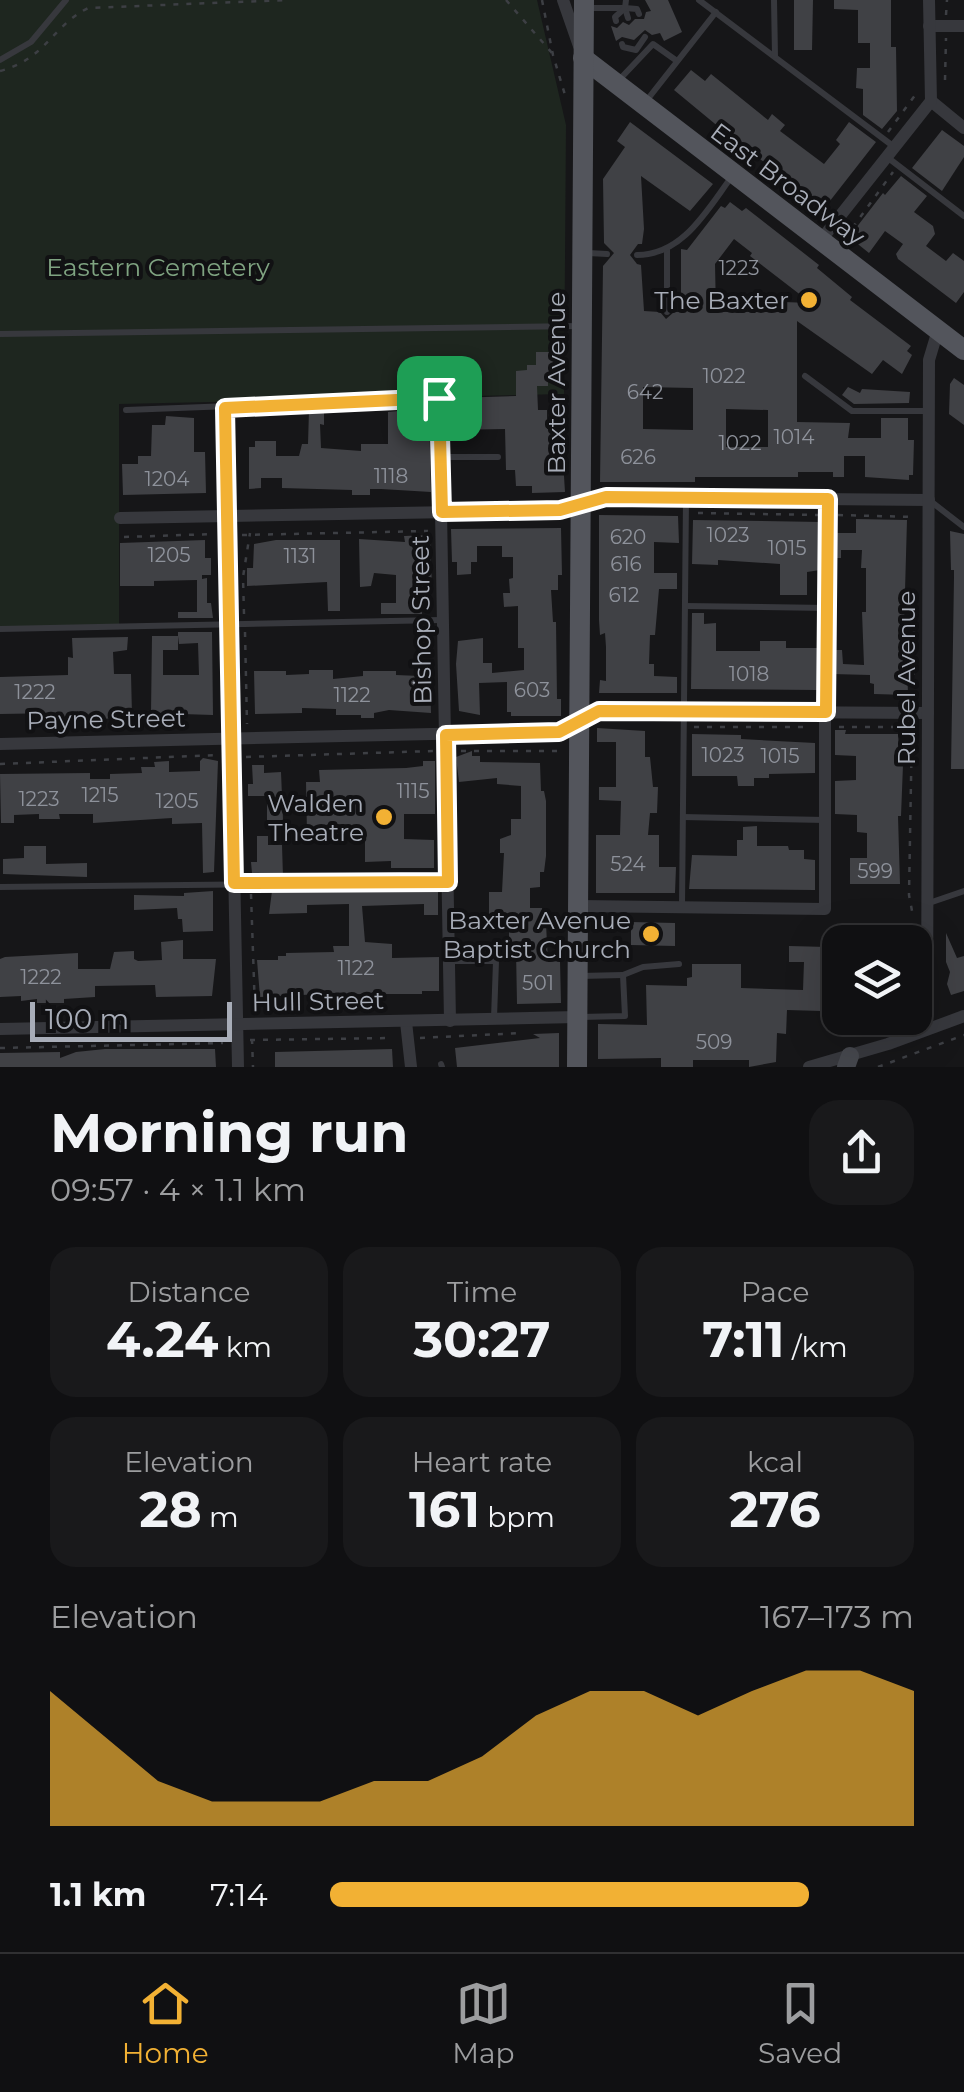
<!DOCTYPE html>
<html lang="en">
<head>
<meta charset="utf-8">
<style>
	:root { --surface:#101012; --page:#19191b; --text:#f1f3f6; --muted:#9c9d9f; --line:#303032; --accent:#f2b134 }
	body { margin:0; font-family:Montserrat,sans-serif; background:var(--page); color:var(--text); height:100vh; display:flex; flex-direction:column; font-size:38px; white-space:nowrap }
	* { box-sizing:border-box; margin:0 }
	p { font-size:32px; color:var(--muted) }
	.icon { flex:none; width:55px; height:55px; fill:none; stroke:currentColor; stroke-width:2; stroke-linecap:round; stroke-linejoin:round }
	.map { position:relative; height:1067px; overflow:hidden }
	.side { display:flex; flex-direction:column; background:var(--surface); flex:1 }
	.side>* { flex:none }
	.buttons { position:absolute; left:822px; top:925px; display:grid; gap:20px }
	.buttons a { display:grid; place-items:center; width:110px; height:110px; border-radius:20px; background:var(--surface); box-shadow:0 10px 40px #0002,0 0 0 2px var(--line); font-size:50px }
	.scale { position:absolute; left:30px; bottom:25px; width:202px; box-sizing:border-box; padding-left:10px; border:5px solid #a8adb8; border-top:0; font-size:28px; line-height:35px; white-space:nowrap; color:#a8adb8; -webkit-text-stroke:8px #111113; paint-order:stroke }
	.pin { position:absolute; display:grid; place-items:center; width:85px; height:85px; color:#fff; margin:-42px; border-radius:20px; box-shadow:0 5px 15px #0006 }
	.round { display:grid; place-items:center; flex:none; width:105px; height:105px; border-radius:30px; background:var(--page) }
	.overview { display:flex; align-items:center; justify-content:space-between; height:170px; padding:0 50px }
	h1 { font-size:55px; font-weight:700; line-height:75px }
	.stats { display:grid; grid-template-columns:repeat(3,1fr); gap:15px; height:170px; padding:10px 50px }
	.stats div { display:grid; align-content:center; border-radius:25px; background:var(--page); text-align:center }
	.stats b { font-size:50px; font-weight:700 }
	.stats small { font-size:28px; font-weight:400 }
	.stats p { font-size:28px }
	.chart { height:280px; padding:20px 50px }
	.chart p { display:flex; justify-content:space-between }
	.chart svg { width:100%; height:180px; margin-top:10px; fill:var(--accent); opacity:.7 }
	ul { padding:0 50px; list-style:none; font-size:32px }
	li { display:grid; grid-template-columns:160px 120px 1fr; align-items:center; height:75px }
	li i { height:25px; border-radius:12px; background:var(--accent) }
	.tabs { display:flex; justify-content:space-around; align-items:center; height:140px; border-top:2px solid var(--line); background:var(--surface); font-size:28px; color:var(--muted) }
	.tabs a { display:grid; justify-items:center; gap:5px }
	.tabs .active { color:var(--accent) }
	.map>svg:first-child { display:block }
</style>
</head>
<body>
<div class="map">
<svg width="964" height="1067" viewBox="0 0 964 1067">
	<rect width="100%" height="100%" fill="#161618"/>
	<path fill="#1e261f" d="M0,0H537L566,125L564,394L119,404V624L0,628Z"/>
	<g fill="#404145" fill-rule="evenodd">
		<path d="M645,0H668L682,32L664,41L660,33L652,35L645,30L634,40L622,37L616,41L611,26L617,28L623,22L629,25L635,19H644L646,12L651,11Z"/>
		<path d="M794,0H813L812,50H794Z"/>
		<path d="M834,0H891V47H896L897,111L882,129L863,115V89L856,88L857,68H870V43H858V10L834,9Z"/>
		<path d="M691,70L705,81L711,74L768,120L772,114L785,125L780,131L824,164L840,144L836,140L849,122L876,142L826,206L743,147L674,90Z"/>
		<path d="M630,122L713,184L690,211L641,176L644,229L642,244H638L630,255L637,264L641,265L644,311L660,312L666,319L674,312H681V249L687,250L721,206L725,208L730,202L742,211L746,208L819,265L817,268L852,297L850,300L911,346L907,351L912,355L902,374L883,360L872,374L797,321V422L850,423L848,438H881V418H908V440H914L913,475H909V480L865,477V456H844V477H833V472H798V477H695V482H600L603,266L614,253L604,243L603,179L625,147L617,141ZM734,239L752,253L750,256L811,303L783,302L782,312H716L715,264ZM643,387L693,388V430L643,429ZM726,409L768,410V447H726Z"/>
		<path d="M942,130L964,146V157L942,191L912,168Z"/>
		<path d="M901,176L927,196L914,212L933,226L935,234L926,246L946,261L953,253L964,261V292L956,303L898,259L896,254L903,244L885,231L869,253L849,237L883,193L885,195Z"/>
		<path d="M536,352H557V372H548V386H537L538,410H547V429H561L565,492L532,493V486H516L515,470H506L505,429L450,430L452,398L516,396V371L527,370V365H536Z"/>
		<path d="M954,378L964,385V425L949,414L950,384Z"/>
		<path d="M848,387L860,393L862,389L910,392L909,403L854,404L842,395Z"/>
		<path d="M429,408L431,492L381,489H370V495H352V490L282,488V478H261V488L249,489V447H255V441H276V456H299L302,444H308L309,410H324V425L320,424L321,448L361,451V444H388V412Z"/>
		<path d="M166,416L194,418V452H205L206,493L123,495L122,464H138V456H151L152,425H165Z"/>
		<path d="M599,515L678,516L679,543L654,542V573H677V589H659L655,635H650L649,664H654V676L677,677V693H599L600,680L606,681V647L605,633L600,635L599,620Z"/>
		<path d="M856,519L907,520L903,662L907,663L908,695L874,694V684L870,683V675L832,674L833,650H842L843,664L864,665L862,612H866V568H861L862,550H841V558H834V533H856Z"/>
		<path d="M693,520L821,522L820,570L807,572V595H780V564L718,560V565L692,564Z"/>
		<path d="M561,528L562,575H558V590H551L553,622H556L557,699H561V716H511V712H507V682L479,683L480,715L459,711L456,664L458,641L483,638V663H492V673L524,670V648H518V606L504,607L503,593H510L509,579L513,578V557H502V546H477V562H471V574L457,575V562H452L451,529Z"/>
		<path d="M950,531L964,534V769H951L954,577V570H951Z"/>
		<path d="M430,535L432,589L421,590L422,614H381V603H396V575L374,573L371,586L360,587L359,539L405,542L404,536Z"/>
		<path d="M205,540V558H211V575H202V579L207,578V603H211L213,618H178V612H197V580L154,581V586H120V543Z"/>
		<path d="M276,540H340V611H328L327,582L247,586V568H253L254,544Z"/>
		<path d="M692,613H704V624L716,623V651H760V641H786V648H819L817,690L691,689Z"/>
		<path d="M178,632H212L213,715L151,713L152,636H178ZM178,636L179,644L198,643L199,675H163V650H178Z"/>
		<path d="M128,637L127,650L113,652L114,674H131L132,715L98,720L58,718V713L0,714V677L68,675V657L73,658L72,638Z"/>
		<path d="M309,670H333V679L363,676V671H396V675L420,676V683H430L431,713L389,710L374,713V718H361V715H336V709L302,708V713L255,714L254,671H286V675L309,674Z"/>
		<path d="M597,728L645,731V757H650L653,787H658L657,813H650L648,835H659V867H676L675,893H596V835H620L621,801L599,800V787H616V742H597Z"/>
		<path d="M835,730H846L845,734H898L900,764L903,765L901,816H898L900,884H850V858H867V833L857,832V815L835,814V781L856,780V756L835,755Z"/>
		<path d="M692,734L741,735V739L815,743V773L769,774V778H754V786H738L737,776H692Z"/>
		<path d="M472,751V756H480V762L540,763L541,791H544L546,801V856L544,872H540V887L530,888V908H542V924H546L548,962L560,961L561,1003L517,1004L516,950H509V920L489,921V892H502L504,853H500V839L511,835V819H521V786L497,784V778L459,782L456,757Z"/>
		<path d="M203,758L218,761L214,872L203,873L202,823L172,824V818L93,823V814H59L60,819H39V814L14,815V823H1L0,774L90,773V779H110V774L142,773L141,767H155L154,762L169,761V772L200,771V761Z"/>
		<path d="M423,761H435V814H404V839L434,840V868H391V861L365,862V837H356V834H307L306,782H320L319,770L406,768L423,766Z"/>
		<path d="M252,765H264V773L281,772L283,820H267V796H248V784H253Z"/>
		<path d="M757,826V846H788L789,850H804V859L815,860V890L689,889L692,855L737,856V840H743V827Z"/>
		<path d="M257,836H268V845H282L283,877H272V873H252L251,862H257Z"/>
		<path d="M24,846H46V864L87,863V877L3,874V859L24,858Z"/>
		<path d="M424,889H438V915H424V904L362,906L365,942L392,944V958L439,957V991H422V994H349V998L339,999L322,998V994L260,997L257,960H278V956H286V953L334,952L333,946H349V904L307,905V913L269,914L272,891L424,892Z"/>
		<path d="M213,891V931L183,932L182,919H178L177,908L134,910V895L184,896V893Z"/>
		<path d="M631,922L675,923V946L631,945Z"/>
		<path d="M843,929L911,930L910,942H840V1002L822,1000L821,1011L787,1010L786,1034L777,1033L776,1062L749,1067V1060H693V1067H661V1058L598,1059V1024L647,1025L646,985L687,986V978L692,977V964H741V988L803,990L804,962H789V946L828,947Z"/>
		<path d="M946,933L957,958L964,956V991L951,995L947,984L950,972L946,962Z"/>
		<path d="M183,940V959H216L212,996L156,997L155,985L95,986V997L64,999V1003H37V999L21,1001V996L0,997V959L5,957L78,953V969H110L114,952L134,951V959L138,961L162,960L161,942Z"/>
		<path d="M559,1033V1067H457L455,1048L540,1038L533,1034Z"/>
		<path d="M105,1049H215L216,1067H0V1053L60,1052V1058L76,1052Z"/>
		<path d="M392,1049L393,1067H275V1052Z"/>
	</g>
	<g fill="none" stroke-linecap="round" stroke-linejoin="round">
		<g stroke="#3d3f44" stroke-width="2.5" stroke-dasharray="5 8" stroke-linecap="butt">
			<path d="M506,0L552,53"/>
			<path d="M542,0L553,55L565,95"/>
			<path d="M946,15L947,0"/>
			<path d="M0,71C46,59 51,27 88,8L287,0"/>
			<path d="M945,80L946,38"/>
			<path d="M888,132L916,94"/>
			<path d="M845,238L893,172"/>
			<path d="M698,513L820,515"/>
			<path d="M838,515L915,517"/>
			<path d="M242,535L428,531"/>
			<path d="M124,537L214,534"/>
			<path d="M244,614L243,577L250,533"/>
			<path d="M245,632L247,724"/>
			<path d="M913,701L914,629"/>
			<path d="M912,724L909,895L913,916"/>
			<path d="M694,727H811"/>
			<path d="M839,727H911"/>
			<path d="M461,751H559"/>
			<path d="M246,757L433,751"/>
			<path d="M0,764L218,755"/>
			<path d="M251,894L255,1011"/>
			<path d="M420,1038L522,1033"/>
			<path d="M252,1039L253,1067"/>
			<path d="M250,1040L392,1038"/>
			<path d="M0,1048L223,1043"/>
			<path d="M878,1067L964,1035"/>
		</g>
		<g stroke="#37383d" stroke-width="6">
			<path d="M699,0L893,146"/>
			<path d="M774,0L775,56"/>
			<path d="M586,8H625L628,18"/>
			<path d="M625,8L637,9L639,14"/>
			<path d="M616,21L615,17L625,8L626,0"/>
			<path d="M622,44L623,47L636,50L645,37"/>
			<path d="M0,60L31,42L66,0"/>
			<path d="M619,80L653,44L677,61"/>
			<path d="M647,100L716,12"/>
			<path d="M887,157L964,216"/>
			<path d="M667,250V312"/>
			<path d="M588,253L607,254"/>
			<path d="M637,255C684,255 708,208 733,175"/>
			<path d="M0,334L580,326"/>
			<path d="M805,376L852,411H928"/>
			<path d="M126,410L439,398"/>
			<path d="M440,457H498"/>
			<path d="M929,500L964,527"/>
			<path d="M685,606L827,608"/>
			<path d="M0,629L441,620"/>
			<path d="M825,711L828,499"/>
			<path d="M683,817L825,820"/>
			<path d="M0,887L446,882"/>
			<path d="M929,903L964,891"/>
			<path d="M682,906L686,499"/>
			<path d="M449,961H496L494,1018"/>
			<path d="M580,976L623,975"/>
			<path d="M580,1017L625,1016L623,975L643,967L679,964"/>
			<path d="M441,1064L442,1067"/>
		</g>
		<g stroke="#37383d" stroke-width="12">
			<path d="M563,0L579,46"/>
			<path d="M929,26H964"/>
			<path d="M931,101L964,128"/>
			<path d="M821,240L931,101L929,0"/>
			<path d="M439,398L450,1021"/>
			<path d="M225,408L238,1067"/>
			<path d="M120,518L560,510L606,497L929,500"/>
			<path d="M0,744L559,731L599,711L928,713"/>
			<path d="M579,906L825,909V712"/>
			<path d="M406,1022L411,1067"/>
			<path d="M927,1028L929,360L938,330"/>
			<path d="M0,1029L577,1017"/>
			<path d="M809,1067L888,1044L964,1016"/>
		</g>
		<path stroke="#45474d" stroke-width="18" d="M846,1067L850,1056"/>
		<g stroke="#53555c" stroke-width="20">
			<path d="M583,58L964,350"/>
			<path d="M577,1067L584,0"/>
		</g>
	</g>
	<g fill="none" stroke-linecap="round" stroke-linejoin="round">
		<defs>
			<path id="route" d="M439,398L442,512L560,510L606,497L828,499L826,712L599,711L559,732L446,735L448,882L234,883L225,408Z"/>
		</defs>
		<use href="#route" stroke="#fff" stroke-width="20"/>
		<use href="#route" stroke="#f2b134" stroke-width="12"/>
	</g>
	<g fill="#f2b134" stroke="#111113" stroke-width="4">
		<circle cx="809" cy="300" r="10"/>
		<circle cx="384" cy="817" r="10"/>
		<circle cx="651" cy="934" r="10"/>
	</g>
	<g text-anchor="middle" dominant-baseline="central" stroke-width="8" stroke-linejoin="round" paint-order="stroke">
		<g font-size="20" fill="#8e929b">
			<text x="739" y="268">1223</text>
			<text x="724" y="376">1022</text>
			<text x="645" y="392">642</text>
			<text x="794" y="437">1014</text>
			<text x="740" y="443">1022</text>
			<text x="638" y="457">626</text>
			<text x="391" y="476">1118</text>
			<text x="167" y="479">1204</text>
			<text x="728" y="535">1023</text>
			<text x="628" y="537">620</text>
			<text x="787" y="548">1015</text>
			<text x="169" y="555">1205</text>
			<text x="300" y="556">1131</text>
			<text x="626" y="564">616</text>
			<text x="624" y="595">612</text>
			<text x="749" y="674">1018</text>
			<text x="532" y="690">603</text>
			<text x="35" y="692">1222</text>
			<text x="352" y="695">1122</text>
			<text x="723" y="755">1023</text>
			<text x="780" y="756">1015</text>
			<text x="413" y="791">1115</text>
			<text x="100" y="795">1215</text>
			<text x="39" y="799">1223</text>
			<text x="177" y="801">1205</text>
			<text x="628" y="864">524</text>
			<text x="875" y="871">599</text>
			<text x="356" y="968">1122</text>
			<text x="41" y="977">1222</text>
			<text x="538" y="983">501</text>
			<text x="714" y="1042">509</text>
		</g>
		<g font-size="25" fill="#a8adb8" stroke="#111113">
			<text transform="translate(788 184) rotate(37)">East Broadway</text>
			<text transform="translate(556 383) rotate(-90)">Baxter Avenue</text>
			<text transform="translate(421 620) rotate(-91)">Bishop Street</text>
			<text transform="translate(906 678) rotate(-90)">Rubel Avenue</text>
			<text transform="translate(106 719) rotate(-1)">Payne Street</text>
			<text transform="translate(318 1001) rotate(-1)">Hull Street</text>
		</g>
		<g font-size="25" fill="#7fa381" stroke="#111113">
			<text x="158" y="267">Eastern Cemetery</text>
		</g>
		<g font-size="25" fill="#a8adb8" stroke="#111113" text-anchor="end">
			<text x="789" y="300">The Baxter</text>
			<text x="364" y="803">Walden<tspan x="364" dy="29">Theatre</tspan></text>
			<text x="631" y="920">Baxter Avenue<tspan x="631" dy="29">Baptist Church</tspan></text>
		</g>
	</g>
</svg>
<div class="buttons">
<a><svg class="icon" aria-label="layers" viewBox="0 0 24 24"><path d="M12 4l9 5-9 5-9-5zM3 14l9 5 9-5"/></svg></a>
</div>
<div class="scale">100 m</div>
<div class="pin" style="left:439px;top:398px;background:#1e9e55"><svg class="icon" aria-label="arrive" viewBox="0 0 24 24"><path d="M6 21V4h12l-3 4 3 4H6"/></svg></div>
</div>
<section class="side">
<div class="overview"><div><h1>Morning run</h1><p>09:57 · 4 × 1.1 km</p></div><a class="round"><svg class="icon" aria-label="share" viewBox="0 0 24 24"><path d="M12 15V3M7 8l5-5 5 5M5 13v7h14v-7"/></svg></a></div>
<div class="stats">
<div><p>Distance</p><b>4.24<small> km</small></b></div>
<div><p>Time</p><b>30:27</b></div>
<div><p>Pace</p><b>7:11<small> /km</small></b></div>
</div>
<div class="stats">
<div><p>Elevation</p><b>28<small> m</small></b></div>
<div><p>Heart rate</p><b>161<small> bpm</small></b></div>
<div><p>kcal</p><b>276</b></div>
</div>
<div class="chart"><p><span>Elevation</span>167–173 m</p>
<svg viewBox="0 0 160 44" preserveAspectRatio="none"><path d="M0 44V11L10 22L20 33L30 38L40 38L50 38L60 33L70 33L80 27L90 17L100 11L110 11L120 17L130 11L140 6L150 6L160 11V44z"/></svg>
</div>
<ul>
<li><b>1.1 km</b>7:14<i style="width:82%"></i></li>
</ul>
</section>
<nav class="tabs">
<a class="active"><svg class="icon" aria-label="home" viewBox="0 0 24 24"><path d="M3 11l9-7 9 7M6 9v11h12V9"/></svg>Home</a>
<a><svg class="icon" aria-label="map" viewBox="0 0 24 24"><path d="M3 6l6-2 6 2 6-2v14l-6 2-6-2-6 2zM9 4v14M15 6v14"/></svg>Map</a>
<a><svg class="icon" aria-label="saved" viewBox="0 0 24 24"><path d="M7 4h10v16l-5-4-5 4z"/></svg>Saved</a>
</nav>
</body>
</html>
